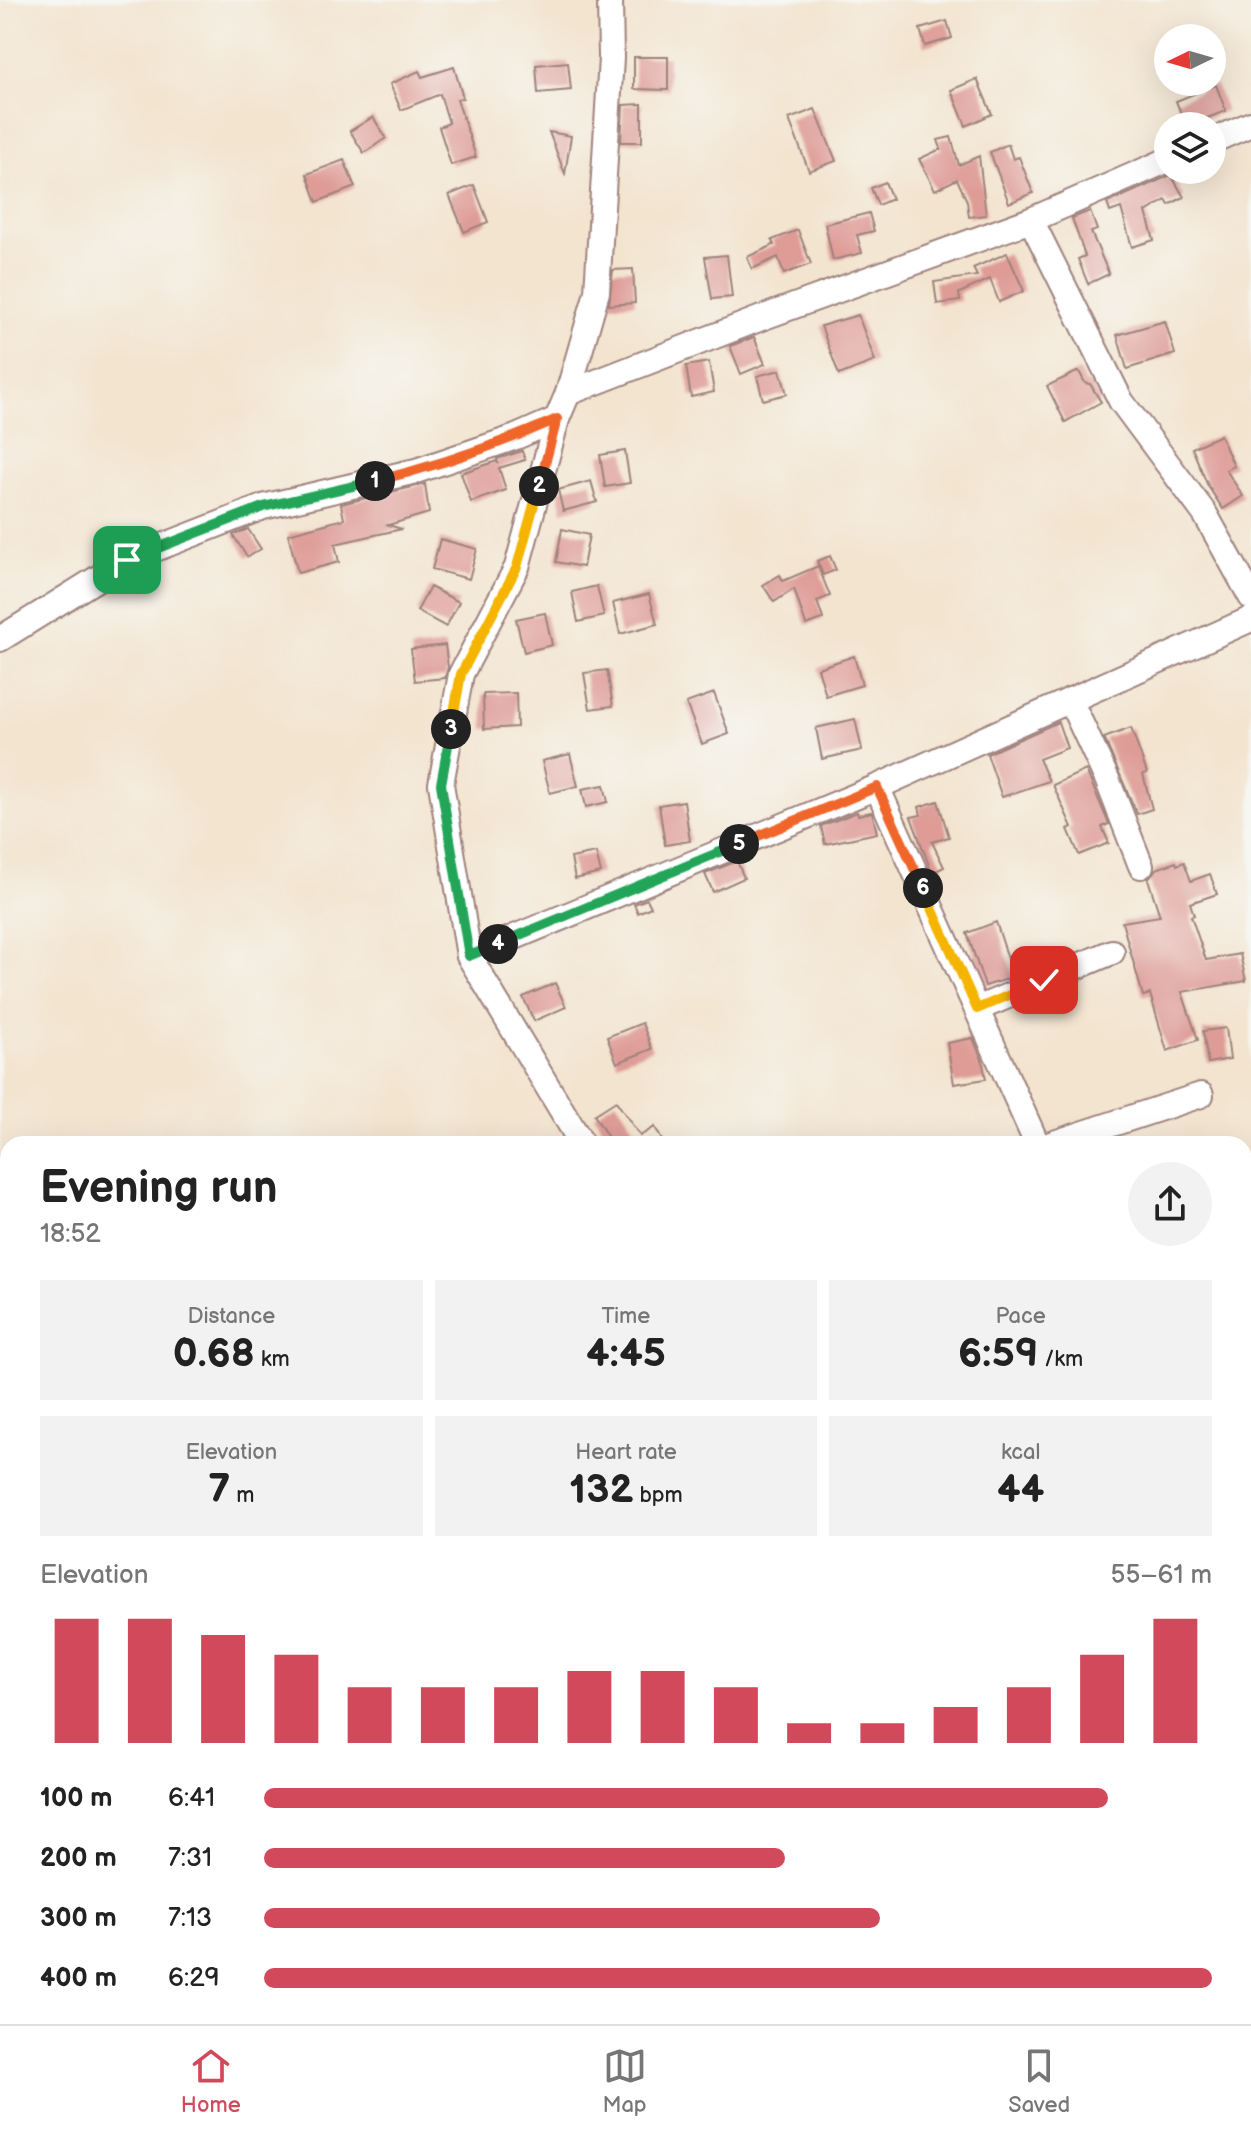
<!DOCTYPE html>
<html lang="en">
<head>
<meta charset="utf-8">
<style>
	:root { --surface:#fff; --page:#f2f2f2; --text:#222; --muted:#767676; --line:#e0e0e0; --accent:#d1495b }
	body { margin:0; font-family:"Balsamiq Sans",sans-serif; background:var(--page); color:var(--text); height:100vh; display:flex; flex-direction:column; font-size:30px; white-space:nowrap }
	* { box-sizing:border-box; margin:0 }
	p { font-size:26px; color:var(--muted) }
	.icon { flex:none; width:44px; height:44px; fill:none; stroke:currentColor; stroke-width:2; stroke-linecap:round; stroke-linejoin:round }
	.map { position:relative; flex:1; overflow:hidden }
	.panel { position:absolute; left:0px; top:1136px; width:1252px; height:888px; display:flex; flex-direction:column; background:var(--surface); border-radius:24px 24px 0 0; box-shadow:0 8px 32px #0002 }
	.panel>* { flex:none }
	.needle { width:52px; rotate:265deg }
	.buttons { position:absolute; left:1154px; top:24px; display:grid; gap:16px }
	.buttons a { display:grid; place-items:center; width:72px; height:72px; border-radius:50%; background:var(--surface); box-shadow:0 8px 32px #0002; font-size:40px }
	.pin { position:absolute; display:grid; place-items:center; width:68px; height:68px; color:#fff; margin:-34px; border-radius:16px; box-shadow:0 4px 12px #0006 }
	.km { position:absolute; width:40px; height:40px; margin:-20px; border-radius:50%; background:#222; color:#fff; font-size:22px; line-height:40px; text-align:center }
	.round { display:grid; place-items:center; flex:none; width:84px; height:84px; border-radius:42px; background:var(--page) }
	.summary { display:flex; align-items:center; justify-content:space-between; height:136px; padding:0 40px }
	h1 { font-size:44px; font-weight:600; line-height:60px }
	.metrics { display:grid; grid-template-columns:repeat(3,1fr); gap:12px; height:136px; padding:8px 40px }
	.metrics div { display:grid; align-content:center; border-radius:0px; background:var(--page); text-align:center }
	.metrics b { font-size:40px; font-weight:600 }
	.metrics small { font-size:22px; font-weight:400 }
	.metrics p { font-size:22px }
	.chart { height:224px; padding:16px 40px }
	.chart p { display:flex; justify-content:space-between }
	.chart svg { width:100%; height:144px; margin-top:8px; stroke:var(--accent); stroke-width:6 }
	ul { padding:0 40px; list-style:none; font-size:26px }
	li { display:grid; grid-template-columns:128px 96px 1fr; align-items:center; height:60px }
	li i { height:20px; border-radius:10px; background:var(--accent) }
	.tab-bar { display:flex; justify-content:space-around; align-items:center; height:112px; border-top:2px solid var(--line); background:var(--surface); font-size:22px; color:var(--muted) }
	.tab-bar a { display:grid; justify-items:center; gap:4px }
	.tab-bar .selected { color:var(--accent) }
	.map>svg:first-child { display:block }
</style>
</head>
<body>
<div class="map">
<svg width="1251" height="2024" viewBox="0 0 1251 2024">
	<rect width="100%" height="100%" fill="#f6f6f2"/>
	<filter id="ink" filterUnits="userSpaceOnUse"><feTurbulence type="fractalNoise" baseFrequency=".0125" numOctaves="2"/><feDisplacementMap in="SourceGraphic" scale="16" xChannelSelector="R" yChannelSelector="G"/><feConvolveMatrix kernelMatrix="1 2 1 2 8 2 1 2 1" color-interpolation-filters="sRGB"/></filter>
	<filter id="wash" filterUnits="userSpaceOnUse"><feTurbulence type="fractalNoise" baseFrequency=".006" numOctaves="4" result="noise"/><feDisplacementMap in="SourceGraphic" scale="32" xChannelSelector="R" yChannelSelector="G"/><feGaussianBlur stdDeviation="1.8" result="paint"/><feColorMatrix in="noise" values="0 0 0 0 0 0 0 0 0 0 0 0 0 0 0 0 0 1.4 0 .05"/><feComposite in="paint" operator="in"/></filter>
	<g filter="url(#wash)">
		<rect width="100%" height="100%" fill="#f3e4cf"/>
		<g id="blocks">
			<g fill="#df9c97">
				<path d="M947,21L952,38L925,46L920,29Z"/>
				<path d="M634,57H668V90L634,89Z"/>
				<path d="M568,62L571,90L538,93L536,65Z"/>
				<path d="M454,67L463,98L457,99L476,157L451,165L439,127L449,123L440,94L401,110L390,84L419,71L422,77Z"/>
				<path d="M977,79L992,114L966,126L951,90Z"/>
				<path d="M1216,85L1226,111L1186,126L1176,101Z"/>
				<path d="M642,104V142H621L623,105Z"/>
				<path d="M815,109L836,161L809,171L789,119Z"/>
				<path d="M373,117L386,138L364,153L350,131Z"/>
				<path d="M549,132L571,136L565,174Z"/>
				<path d="M951,137L959,165L979,156L986,215L969,217L967,201L957,179L935,190L919,159L941,149L938,140Z"/>
				<path d="M1008,144L1013,159L1019,157L1033,193L1009,203L990,152Z"/>
				<path d="M344,160L355,187L317,202L307,174Z"/>
				<path d="M1171,175L1184,197L1169,205L1166,200L1146,212L1154,240L1132,247L1121,208L1110,212L1107,203Z"/>
				<path d="M885,182L892,199L878,205L871,188Z"/>
				<path d="M474,185L488,222L464,232L449,195Z"/>
				<path d="M1090,211L1097,230L1091,232L1109,274L1088,284L1078,259L1085,256L1072,218Z"/>
				<path d="M869,213L874,231L857,235L862,253L833,260L825,224Z"/>
				<path d="M798,230L811,264L784,274L778,257L752,269L747,257L774,245L772,240Z"/>
				<path d="M1007,253L1024,291L999,302L990,279L959,293L960,301L937,304L934,282L977,276L973,268Z"/>
				<path d="M727,255L732,297L712,299L705,257Z"/>
				<path d="M633,269L635,303L609,305L613,270Z"/>
				<path d="M858,315L875,361L839,375L821,326Z"/>
				<path d="M1165,321L1175,354L1127,369L1117,335Z"/>
				<path d="M754,337L765,364L741,374L730,346Z"/>
				<path d="M709,362L714,392L691,397L686,366Z"/>
				<path d="M780,370L787,394L763,400L757,376Z"/>
				<path d="M1079,371L1085,383L1090,384L1101,402L1065,422L1047,386Z"/>
				<path d="M1220,435L1234,466L1226,470L1243,496L1223,509L1208,486L1192,448Z"/>
				<path d="M522,451L525,460L499,468L506,490L471,502L461,473L497,461L498,464L497,459Z"/>
				<path d="M625,451L630,483L605,487L600,455Z"/>
				<path d="M591,481L597,502L563,511L558,490Z"/>
				<path d="M425,484L429,513L388,525L402,529L335,544L339,562L298,573L288,534L344,519L341,504Z"/>
				<path d="M248,529L261,549L247,557L233,535Z"/>
				<path d="M562,529L589,535L583,567L556,562Z"/>
				<path d="M440,539L477,549L469,579L432,569Z"/>
				<path d="M830,556L836,570L823,575L817,561Z"/>
				<path d="M818,566L830,596L817,601L823,619L806,625L794,589L774,602L763,585L780,575L783,581Z"/>
				<path d="M597,586L604,616L578,622L572,592Z"/>
				<path d="M430,587L459,602L446,627L417,611Z"/>
				<path d="M649,594L657,624L620,634L613,603Z"/>
				<path d="M545,613L552,645L524,652L516,619Z"/>
				<path d="M445,645L448,667L445,678L415,681L411,649Z"/>
				<path d="M854,656L862,685L826,696L818,668Z"/>
				<path d="M607,670L613,706L590,709L584,673Z"/>
				<path d="M516,693L517,727L484,729L483,694Z"/>
				<path d="M714,693L729,734L702,744L686,703Z"/>
				<path d="M855,719L862,750L822,759L816,728Z"/>
				<path d="M1058,722L1067,748L1039,759L1049,781L1002,797L987,754Z"/>
				<path d="M1131,728L1147,773L1143,774L1152,809L1137,814L1104,738Z"/>
				<path d="M570,754L578,786L550,793L542,761Z"/>
				<path d="M1086,770L1109,824L1102,827L1109,843L1079,855L1068,829L1072,827L1053,785Z"/>
				<path d="M604,785L608,802L586,807L582,789Z"/>
				<path d="M684,801L690,841L665,845L659,805Z"/>
				<path d="M938,801L949,837L932,842L944,867L932,873L911,817L921,815L919,807Z"/>
				<path d="M857,812L858,815L872,812L877,833L825,844L821,826Z"/>
				<path d="M596,853L601,873L575,879L571,858Z"/>
				<path d="M737,861L744,878L713,892L705,874Z"/>
				<path d="M1176,862L1177,865L1184,862L1191,881L1210,874L1217,894L1190,903L1194,915L1191,916L1206,960L1240,954L1246,981L1182,992L1198,1040L1167,1051L1150,994L1143,996L1122,922L1160,916L1148,879L1156,869Z"/>
				<path d="M647,899L651,907L638,913L634,904Z"/>
				<path d="M996,922L1014,977L985,986L967,933Z"/>
				<path d="M555,983L566,1007L534,1021L523,997Z"/>
				<path d="M642,1023L652,1049L617,1063L607,1037Z"/>
				<path d="M1226,1028L1230,1059L1208,1063L1203,1031Z"/>
				<path d="M973,1038L982,1059L986,1079L954,1084L947,1043Z"/>
				<path d="M616,1101L640,1136L655,1127L664,1144H612L594,1115Z"/>
			</g>
		</g>
	</g>
	<g filter="url(#ink)">
		<use href="#blocks" fill-opacity="0" stroke="#9e827d" stroke-width="2"/>
		<g fill="none" stroke-linecap="round" stroke-linejoin="round">
			<defs>
				<g id="minor">
					<path d="M1212,141L1251,124"/>
					<path d="M1031,220L1121,401L1205,514L1251,597"/>
					<path d="M568,393L764,317L1031,220L1168,160"/>
					<path d="M0,639L127,560L263,507L416,471L516,437L557,419"/>
					<path d="M1070,700L1107,779L1141,866"/>
					<path d="M877,787L1037,1144"/>
					<path d="M469,956L877,787L1251,619"/>
					<path d="M977,1009L1112,952"/>
					<path d="M582,1144L469,956L441,784L461,674L517,567L557,419L568,393L597,292L611,58L610,0"/>
					<path d="M1051,1144L1201,1095"/>
					<path d="M1244,2000L1251,2008"/>
					<path d="M864,2024L889,2016"/>
				</g>
			</defs>
			<use href="#minor" stroke="#9e827d" stroke-width="28"/>
			<use href="#minor" stroke="#fff" stroke-width="24"/>
		</g>
	</g>
	<g fill="none" stroke-linecap="round" stroke-linejoin="round" filter="url(#ink)">
		<defs>
			<path id="split-1" d="M127,560L263,507L375,481"/>
			<path id="split-2" d="M375,481C438,466 498,445 557,419L539,486"/>
			<path id="split-3" d="M451,729L461,674L517,567L539,486"/>
			<path id="split-4" d="M451,729L441,784L469,956L498,944"/>
			<path id="split-5" d="M498,944L739,844"/>
			<path id="split-6" d="M739,844L877,787L923,888"/>
			<path id="split-7" d="M923,888L977,1009L1044,980"/>
		</defs>
		<use href="#split-1" stroke="#fff" stroke-width="16"/>
		<use href="#split-2" stroke="#fff" stroke-width="16"/>
		<use href="#split-3" stroke="#fff" stroke-width="16"/>
		<use href="#split-4" stroke="#fff" stroke-width="16"/>
		<use href="#split-5" stroke="#fff" stroke-width="16"/>
		<use href="#split-6" stroke="#fff" stroke-width="16"/>
		<use href="#split-7" stroke="#fff" stroke-width="16"/>
		<use href="#split-1" stroke="#22a559" stroke-width="10"/>
		<use href="#split-2" stroke="#f0652b" stroke-width="10"/>
		<use href="#split-3" stroke="#f5b400" stroke-width="10"/>
		<use href="#split-4" stroke="#22a559" stroke-width="10"/>
		<use href="#split-5" stroke="#22a559" stroke-width="10"/>
		<use href="#split-6" stroke="#f0652b" stroke-width="10"/>
		<use href="#split-7" stroke="#f5b400" stroke-width="10"/>
	</g>
</svg>
<div class="buttons">
<a><svg class="needle" viewBox="-14 -14 28 28"><path d="M0-13l5 13h-10z" fill="#e53935"/><path d="M0 13l5-13h-10z" fill="#767676"/></svg></a>
<a><svg class="icon" aria-label="layers" viewBox="0 0 24 24"><path d="M12 4l9 5-9 5-9-5zM3 14l9 5 9-5"/></svg></a>
</div>
<div class="pin" style="left:127px;top:560px;background:#1e9e55"><svg class="icon" aria-label="arrive" viewBox="0 0 24 24"><path d="M6 21V4h12l-3 4 3 4H6"/></svg></div>
<div class="pin" style="left:1044px;top:980px;background:#d93025"><svg class="icon" aria-label="check" viewBox="0 0 24 24"><path d="M5 12l5 5 9-10"/></svg></div>
<b class="km" style="left:375px;top:481px">1</b>
<b class="km" style="left:539px;top:486px">2</b>
<b class="km" style="left:451px;top:729px">3</b>
<b class="km" style="left:498px;top:944px">4</b>
<b class="km" style="left:739px;top:844px">5</b>
<b class="km" style="left:923px;top:888px">6</b>
<section class="panel">
<div class="summary"><div><h1>Evening run</h1><p>18:52</p></div><a class="round"><svg class="icon" aria-label="share" viewBox="0 0 24 24"><path d="M12 15V3M7 8l5-5 5 5M5 13v7h14v-7"/></svg></a></div>
<div class="metrics">
<div><p>Distance</p><b>0.68<small> km</small></b></div>
<div><p>Time</p><b>4:45</b></div>
<div><p>Pace</p><b>6:59<small> /km</small></b></div>
</div>
<div class="metrics">
<div><p>Elevation</p><b>7<small> m</small></b></div>
<div><p>Heart rate</p><b>132<small> bpm</small></b></div>
<div><p>kcal</p><b>44</b></div>
</div>
<div class="chart"><p><span>Elevation</span>55–61 m</p>
<svg viewBox="0 0 160 44" preserveAspectRatio="none"><path d="M5 44V6M15 44V6M25 44V11M35 44V17M45 44V27M55 44V27M65 44V27M75 44V22M85 44V22M95 44V27M105 44V38M115 44V38M125 44V33M135 44V27M145 44V17M155 44V6"/></svg>
</div>
<ul>
<li><b>100 m</b>6:41<i style="width:89%"></i></li>
<li><b>200 m</b>7:31<i style="width:55%"></i></li>
<li><b>300 m</b>7:13<i style="width:65%"></i></li>
<li><b>400 m</b>6:29<i style="width:100%"></i></li>
</ul>
</section>
</div>
<nav class="tab-bar">
<a class="selected"><svg class="icon" aria-label="home" viewBox="0 0 24 24"><path d="M3 11l9-7 9 7M6 9v11h12V9"/></svg>Home</a>
<a><svg class="icon" aria-label="map" viewBox="0 0 24 24"><path d="M3 6l6-2 6 2 6-2v14l-6 2-6-2-6 2zM9 4v14M15 6v14"/></svg>Map</a>
<a><svg class="icon" aria-label="saved" viewBox="0 0 24 24"><path d="M7 4h10v16l-5-4-5 4z"/></svg>Saved</a>
</nav>
</body>
</html>
